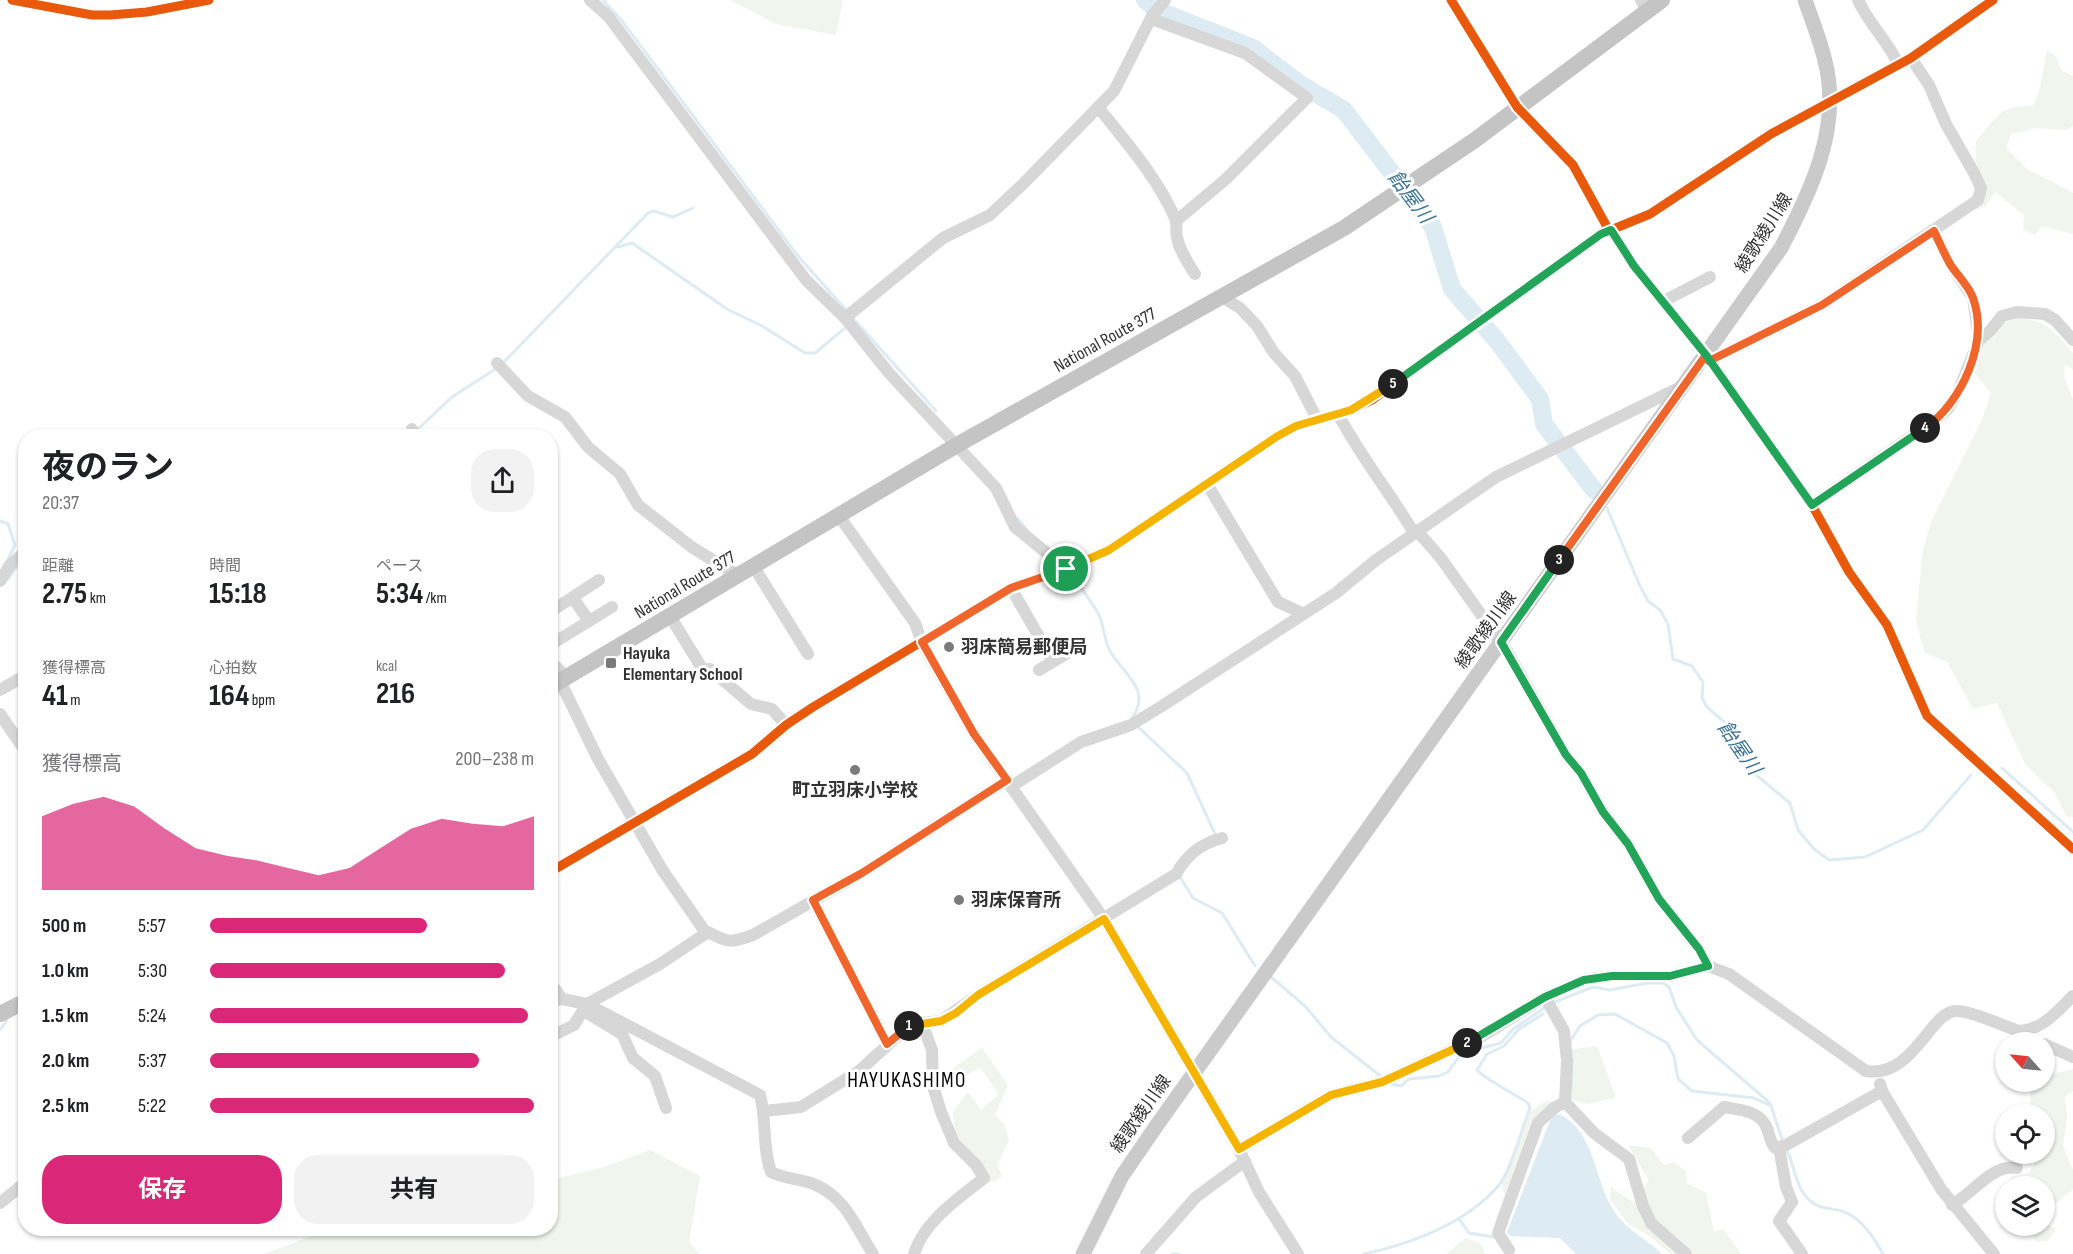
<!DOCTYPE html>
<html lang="ja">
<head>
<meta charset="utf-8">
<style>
	:root { --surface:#fff; --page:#f2f2f2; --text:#202124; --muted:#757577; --accent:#db2777 }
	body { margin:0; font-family:"Sofia Sans Condensed","Noto Sans JP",sans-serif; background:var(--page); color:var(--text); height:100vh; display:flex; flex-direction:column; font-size:22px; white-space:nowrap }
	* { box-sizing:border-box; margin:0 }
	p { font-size:20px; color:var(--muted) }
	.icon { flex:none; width:33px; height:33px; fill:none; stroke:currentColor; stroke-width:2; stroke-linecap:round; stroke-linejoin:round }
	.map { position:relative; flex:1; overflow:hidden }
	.details { position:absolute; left:18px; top:429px; width:540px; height:807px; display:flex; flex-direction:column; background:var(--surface); border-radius:24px; box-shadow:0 2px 4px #0004 }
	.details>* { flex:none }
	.needle { width:39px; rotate:297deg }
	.tools { position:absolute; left:1995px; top:1032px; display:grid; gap:12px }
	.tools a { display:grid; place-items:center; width:60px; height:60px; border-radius:50%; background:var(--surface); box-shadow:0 2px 4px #0004; font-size:30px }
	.pin { position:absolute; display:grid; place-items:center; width:51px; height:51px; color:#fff; margin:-26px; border:3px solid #fff; border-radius:50%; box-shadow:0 2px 6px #0007 }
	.km { position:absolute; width:30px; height:30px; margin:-15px; border-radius:50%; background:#222; color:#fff; font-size:16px; line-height:30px; text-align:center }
	.round { display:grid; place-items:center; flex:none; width:63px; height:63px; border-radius:24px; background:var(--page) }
	.head { display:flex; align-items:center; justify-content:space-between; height:102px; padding:0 24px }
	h1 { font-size:33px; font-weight:700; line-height:45px }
	.figures { display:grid; grid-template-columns:repeat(3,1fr); gap:9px; height:102px; padding:6px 24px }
	.figures div { display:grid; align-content:center }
	.figures b { font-size:30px; font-weight:700 }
	.figures small { font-size:16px; font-weight:400 }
	.figures p { font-size:16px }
	.chart { height:168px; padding:12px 24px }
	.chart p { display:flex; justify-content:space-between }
	.chart svg { width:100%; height:108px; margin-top:6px; fill:var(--accent); opacity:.7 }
	.action { display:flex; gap:12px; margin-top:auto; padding:12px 24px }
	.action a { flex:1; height:69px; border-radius:24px; background:var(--accent); color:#fff; font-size:24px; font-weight:700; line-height:69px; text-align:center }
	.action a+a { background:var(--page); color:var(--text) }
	ul { padding:0 24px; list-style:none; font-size:20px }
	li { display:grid; grid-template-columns:96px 72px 1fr; align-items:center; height:45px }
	li i { height:15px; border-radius:8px; background:var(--accent) }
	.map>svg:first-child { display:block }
</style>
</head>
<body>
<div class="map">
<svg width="2073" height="1254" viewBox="0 0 2073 1254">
	<rect width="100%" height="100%" fill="#fff"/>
	<g fill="#f1f5ed">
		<path d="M730,0H843L836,35L776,24Z"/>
		<path d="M2047,50L2056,56L2061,70L2073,76V126L2066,130L2035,128L2011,134L2006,148L2027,169L2073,193V234L2041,226L2035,235L2023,229L2024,215L1995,192L1985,207L1975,210C1996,186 1980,183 1976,161C1975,155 1976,147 1976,141C1998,118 1997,105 2033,106C2041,93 2043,66 2047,50Z"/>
		<path d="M2017,318C2045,319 2056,333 2073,353V370L2065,364L2064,377L2073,399V817L2066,816L2055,793L2025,764L1997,703L1973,709L1947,662L1924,652L1916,619L1923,549L1932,520L1982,420L1991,393L1975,373L1984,343L1996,336L1995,331L2004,323Z"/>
		<path d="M1597,1046L1616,1098L1586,1104L1571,1099L1568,1050Z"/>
		<path d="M982,1048L1008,1085L995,1115L1005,1125L1009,1140L997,1165L1002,1176L994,1182L989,1180L984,1167L955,1134L953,1112L968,1092L981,1110L999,1094L980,1067L956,1082L949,1078L952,1069Z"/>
		<path d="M2073,1069V1091L2065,1096L2067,1118L2063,1146L2073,1170V1189L2056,1203L2045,1208L2044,1186H2013L2010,1177L2029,1173L2039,1154H2044V1114H2031L2029,1111L2031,1086L2037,1082H2044L2045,1076Z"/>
		<path d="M1546,1101H1553L1533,1121L1495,1223L1504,1195L1502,1183L1529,1113Z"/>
		<path d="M1628,1145L1651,1148L1664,1165L1673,1162L1686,1171L1687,1183L1706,1193L1714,1232L1723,1229L1741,1254H1745H1671L1650,1236L1628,1224L1610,1199L1611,1187L1633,1202L1649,1181Z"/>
		<path d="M650,1150L700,1176L689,1242L700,1254H264L330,1229L550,1228L551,1180L604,1167Z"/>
		<path d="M2045,1223L2056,1229L2048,1241L2037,1242L2027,1230L2029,1226H2044Z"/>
		<path d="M1466,1238L1481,1244L1485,1254H1446Z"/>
	</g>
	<path fill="#ddebf3" d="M1559,1114C1595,1131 1594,1180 1614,1211C1626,1230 1647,1239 1662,1254H1576L1560,1238L1510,1236L1507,1232L1549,1123L1553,1116Z"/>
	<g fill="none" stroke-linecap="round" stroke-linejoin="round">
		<g stroke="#ddebf3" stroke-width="3">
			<path d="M603,0L622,21L798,256L847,311"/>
			<path d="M618,247L632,243L727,309L762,326L805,353H815L844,329"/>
			<path d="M851,316L936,411"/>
			<path d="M502,364L648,213L654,211L673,217L693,208"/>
			<path d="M417,430L452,397L497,368"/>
			<path d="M1607,508L1640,586L1648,601L1660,610L1668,624L1673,659L1692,666L1703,682L1702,698L1707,707L1730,727L1756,775L1790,803L1798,830L1814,849L1829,860L1865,857L1923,830L1971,775"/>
			<path d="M1018,519L1027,530"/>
			<path d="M0,521L8,524L15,545L7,561"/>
			<path d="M1070,572C1079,586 1091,600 1099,615C1104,626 1104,640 1110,651C1122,673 1153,690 1132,718"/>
			<path d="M8,579L18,565"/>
			<path d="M550,698L558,694"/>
			<path d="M1137,726L1187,773L1216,836"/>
			<path d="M2002,768L2073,832"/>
			<path d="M1180,877L1193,898L1222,913L1255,966"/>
			<path d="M1271,977L1305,1006L1331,1037L1383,1078"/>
			<path d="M1552,1003L1593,987L1610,990L1647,983H1663L1669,987L1676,1007L1697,1040L1770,1103L1783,1142"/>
			<path d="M0,1030L7,1020"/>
			<path d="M1569,1043L1580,1026L1598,1015L1615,1014L1667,1043L1674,1056L1678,1079L1692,1091L1754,1098L1771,1106"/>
			<path d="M1387,1083L1401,1086L1409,1079L1439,1076L1448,1072L1458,1058L1466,1052L1501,1043L1513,1029L1546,1007"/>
			<path d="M1571,1090L1572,1058"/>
			<path d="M1786,1148C1794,1164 1795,1185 1808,1199C1819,1210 1829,1207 1842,1211C1861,1217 1874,1238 1883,1254"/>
			<path d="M1459,1219L1469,1233L1494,1237"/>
			<path d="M1172,1254H1179"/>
			<path d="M1364,1254C1411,1244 1467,1223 1499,1185C1510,1173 1523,1125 1530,1108L1528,1103C1515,1094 1486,1080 1477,1070L1487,1054L1504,1046L1519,1029L1543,1014"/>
		</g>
		<g stroke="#ddebf3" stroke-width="18">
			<path d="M1145,0L1151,5"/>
			<path d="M1164,13L1253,48L1300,84L1344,110L1433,227L1452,289L1498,342L1540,399L1544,424L1594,490"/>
		</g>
		<g stroke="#d7d7d7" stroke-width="12">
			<path d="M12,0L92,15H110L147,12L209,0"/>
			<path d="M590,0L608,16L806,280L845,318L889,373L996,488L1015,527L1066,569"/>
			<path d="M1451,0L1517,107L1573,165L1606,225L1634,266L1706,355L1812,505L1849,572L1887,625L1927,716L2073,849"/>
			<path d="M1641,0L1647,11"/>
			<path d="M1858,0C1869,24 1887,40 1899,65"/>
			<path d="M1152,16L1157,21L1245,53L1307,98L1226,179L1176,221"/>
			<path d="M1098,107C1126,142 1157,177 1175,218C1178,224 1175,230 1177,237C1179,250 1188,263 1195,274"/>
			<path d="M1934,231L1950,264L1973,298L1979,340"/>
			<path d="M1222,297L1240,308L1257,326L1274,353L1295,376L1317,419"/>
			<path d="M1664,301L1710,277"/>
			<path d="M845,318L943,238L990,215L1023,184L1114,91L1152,16L1165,0"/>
			<path d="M1709,361L1822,305L1978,200L1981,188L1974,173L1946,124L1929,85L1911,58"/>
			<path d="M497,363L528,396L565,417L588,447L620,474L638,505L693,548L739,576"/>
			<path d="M1338,414C1359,454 1387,489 1411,528L1417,531L1440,557L1507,651L1566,755L1581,773L1603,812L1628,844L1659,899L1699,949L1708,966"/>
			<path d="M412,429L416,436"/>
			<path d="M1207,484L1278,602L1302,613"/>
			<path d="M1812,505L1934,421L1948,409L1958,392L1979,340L1990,331L2002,316L2017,312L2045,314L2055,320L2073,340"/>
			<path d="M839,516L915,623L922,643L974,734L1104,919L1239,1149L1259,1192L1298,1254"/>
			<path d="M754,567L808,654"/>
			<path d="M0,581L10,565L26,551"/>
			<path d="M1011,588L1053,661"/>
			<path d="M573,598L589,621"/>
			<path d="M550,612L599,580"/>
			<path d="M670,616L703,670L710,669L751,704L772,709L786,725"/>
			<path d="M550,645L612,607"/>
			<path d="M550,661L567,677"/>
			<path d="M1039,670L1069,652"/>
			<path d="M560,681L598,759L663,871L706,933"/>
			<path d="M0,690L26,675"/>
			<path d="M0,714L26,752"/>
			<path d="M1012,786L1081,742L1131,725L1162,706L1336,593L1376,560L1496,477L1683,386"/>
			<path d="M550,872L752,754L786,725L813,707L1011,588L1086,562L1109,550L1276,437L1296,426L1351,410L1372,400L1601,234L1650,214L1771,134L1911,58L1993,0"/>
			<path d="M813,900L887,1044"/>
			<path d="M550,982L562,999"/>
			<path d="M1545,997L1564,1031L1567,1061L1565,1102L1594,1133L1629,1159L1643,1206L1651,1223L1686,1254"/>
			<path d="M550,1002L562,999L587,1004L760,1095C767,1121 762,1147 771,1172C786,1180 801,1178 816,1185C847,1199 856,1228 873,1254"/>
			<path d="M589,1014L622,1034L633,1058L655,1076L666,1108"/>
			<path d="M550,1037L574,1025L587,1004L660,964L708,932C728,943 731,943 753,935L862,873L1007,780"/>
			<path d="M2044,1044L2073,1057"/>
			<path d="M1880,1084L1882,1091L1941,1189L1994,1254"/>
			<path d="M765,1111L801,1107L859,1071L911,1024L941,1021L978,995L1176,874C1187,855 1200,844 1222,838"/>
			<path d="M1688,1138L1724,1107C1739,1110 1758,1110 1766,1126C1770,1135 1769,1140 1775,1148L1786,1145L1882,1091"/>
			<path d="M1779,1147L1786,1187L1792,1202L1779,1221L1802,1254"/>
			<path d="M1239,1149L1331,1095L1382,1082L1486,1034L1545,997L1584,980L1612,976H1670L1708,966L1729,974L1866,1071C1914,1079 1931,1008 1958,1011C1978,1013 2000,1025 2019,1031C2043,1030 2057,1011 2073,996"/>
			<path d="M0,1203L26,1182"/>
			<path d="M1952,1205C1972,1194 1993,1163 2017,1168"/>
			<path d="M1509,1250L1498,1233L1538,1123L1554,1108L1565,1102"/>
			<path d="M914,1254C924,1221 958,1199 984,1178L976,1165L954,1143L941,1112L933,1086L932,1050L922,1023"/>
			<path d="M1146,1254L1196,1197L1245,1161"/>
		</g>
		<path stroke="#cacaca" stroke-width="15" d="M1083,1254L1122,1176L1157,1125L1781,248C1811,191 1842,127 1825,61C1820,40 1812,20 1805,0"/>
		<g stroke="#c4c4c4" stroke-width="16">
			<path d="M550,687L957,445L1344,228L1475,140L1662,0"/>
			<path d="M0,1014L26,1001"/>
		</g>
		<defs>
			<g id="cycleway">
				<path d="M12,0L92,15H110L147,12L209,0"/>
				<path d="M1451,0L1517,107L1573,165L1606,225L1634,266L1706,355L1812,505L1849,572L1887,625L1927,716L2073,849"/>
				<path d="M550,872L752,754L786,725L813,707L1011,588L1086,562L1109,550L1276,437L1296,426L1351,410L1372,400L1601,234L1650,214L1771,134L1911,58L1993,0"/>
			</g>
		</defs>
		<use href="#cycleway" stroke="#fff" stroke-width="13"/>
		<use href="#cycleway" stroke="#e8590c" stroke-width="9"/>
	</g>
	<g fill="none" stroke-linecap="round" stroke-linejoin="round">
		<defs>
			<path id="split-1" d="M909,1026L887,1044L813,900L862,873L1007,780L974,734L922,642L1011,588L1066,569"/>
			<path id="split-2" d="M909,1026L941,1021L956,1013L978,995L1104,919L1239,1149L1331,1095L1382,1082L1467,1043"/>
			<path id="split-3" d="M1467,1043L1545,997L1584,980L1612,976H1670L1708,966L1699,949L1659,899L1628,844L1603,812L1581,773L1566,755L1501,642L1559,560"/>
			<path id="split-4" d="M1559,560L1706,355L1709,361L1822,305L1934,231C1939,242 1944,253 1950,264C1957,275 1969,286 1973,298C1989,343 1962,402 1925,428"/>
			<path id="split-5" d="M1393,384L1601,234L1611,230L1634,266L1706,355L1812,505L1925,428"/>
			<path id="split-6" d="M1066,569L1109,550L1276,437L1296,426L1351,410L1393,384"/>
		</defs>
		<use href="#split-1" stroke="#fff" stroke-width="12"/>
		<use href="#split-2" stroke="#fff" stroke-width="12"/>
		<use href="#split-3" stroke="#fff" stroke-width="12"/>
		<use href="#split-4" stroke="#fff" stroke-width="12"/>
		<use href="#split-5" stroke="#fff" stroke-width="12"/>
		<use href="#split-6" stroke="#fff" stroke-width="12"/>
		<use href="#split-1" stroke="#f0652b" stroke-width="8"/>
		<use href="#split-2" stroke="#f5b400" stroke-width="8"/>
		<use href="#split-3" stroke="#22a559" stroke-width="8"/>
		<use href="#split-4" stroke="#f0652b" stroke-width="8"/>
		<use href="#split-5" stroke="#22a559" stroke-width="8"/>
		<use href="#split-6" stroke="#f5b400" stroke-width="8"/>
	</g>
	<g fill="#7a7a7a" stroke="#fff" stroke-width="2">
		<circle cx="949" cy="647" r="6"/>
		<rect x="605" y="657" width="12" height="12" rx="3"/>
		<circle cx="855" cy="770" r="6"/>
		<circle cx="959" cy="900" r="6"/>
	</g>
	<g text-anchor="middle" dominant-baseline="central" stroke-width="6" stroke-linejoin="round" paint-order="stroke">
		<g font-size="18" fill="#333" stroke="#fff">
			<text transform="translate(1764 233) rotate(-58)">綾歌綾川線</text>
			<text transform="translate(1105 340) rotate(-29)">National Route 377</text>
			<text transform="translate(685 585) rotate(-31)">National Route 377</text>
			<text transform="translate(1486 630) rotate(-54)">綾歌綾川線</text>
			<text transform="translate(1141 1114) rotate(-55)">綾歌綾川線</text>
		</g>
		<g font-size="18" font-weight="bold" fill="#333" stroke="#fff" text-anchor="start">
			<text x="961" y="647">羽床簡易郵便局</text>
			<text x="623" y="653">Hayuka<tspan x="623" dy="21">Elementary School</tspan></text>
			<text x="855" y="790" text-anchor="middle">町立羽床小学校</text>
			<text x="971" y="900">羽床保育所</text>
		</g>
		<g font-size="20" font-style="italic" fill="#3f7597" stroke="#fff">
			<text transform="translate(1410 197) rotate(53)">飴屋川</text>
			<text transform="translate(1739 748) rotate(55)">飴屋川</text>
		</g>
		<g font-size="21" letter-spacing="1.5" fill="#000" stroke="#fff">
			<text x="907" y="1080">HAYUKASHIMO</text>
		</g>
	</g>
</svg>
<div class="tools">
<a><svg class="needle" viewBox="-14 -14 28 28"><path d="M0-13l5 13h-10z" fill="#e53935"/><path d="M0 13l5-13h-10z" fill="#757577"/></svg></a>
<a><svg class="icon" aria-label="locate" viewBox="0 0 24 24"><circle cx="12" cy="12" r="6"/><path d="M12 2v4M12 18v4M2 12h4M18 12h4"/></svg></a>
<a><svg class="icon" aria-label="layers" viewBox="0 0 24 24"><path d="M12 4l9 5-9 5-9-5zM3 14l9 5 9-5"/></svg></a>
</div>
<div class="pin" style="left:1066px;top:569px;background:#1e9e55"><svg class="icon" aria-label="arrive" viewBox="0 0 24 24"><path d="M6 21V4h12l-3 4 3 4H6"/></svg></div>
<b class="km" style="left:909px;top:1026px">1</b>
<b class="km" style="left:1467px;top:1043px">2</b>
<b class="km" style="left:1559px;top:560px">3</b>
<b class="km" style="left:1925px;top:428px">4</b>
<b class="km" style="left:1393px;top:384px">5</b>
<section class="details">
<div class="head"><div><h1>夜のラン</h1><p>20:37</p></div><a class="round"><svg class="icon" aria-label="share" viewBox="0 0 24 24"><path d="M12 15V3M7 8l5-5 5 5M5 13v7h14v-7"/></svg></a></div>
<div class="figures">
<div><p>距離</p><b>2.75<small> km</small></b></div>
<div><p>時間</p><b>15:18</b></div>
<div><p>ペース</p><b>5:34<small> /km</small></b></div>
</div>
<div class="figures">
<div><p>獲得標高</p><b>41<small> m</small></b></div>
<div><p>心拍数</p><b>164<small> bpm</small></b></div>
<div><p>kcal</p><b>216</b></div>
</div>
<div class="chart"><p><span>獲得標高</span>200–238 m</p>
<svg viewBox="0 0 160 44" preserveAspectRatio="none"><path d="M0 44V14L10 9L20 6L30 10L40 19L50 27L60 30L70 32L80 35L90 38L100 35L110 27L120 19L130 15L140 17L150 18L160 14V44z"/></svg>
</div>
<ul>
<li><b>500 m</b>5:57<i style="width:67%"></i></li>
<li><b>1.0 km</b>5:30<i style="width:91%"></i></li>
<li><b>1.5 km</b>5:24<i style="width:98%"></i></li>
<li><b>2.0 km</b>5:37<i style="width:83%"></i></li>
<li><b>2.5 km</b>5:22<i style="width:100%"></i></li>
</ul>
<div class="action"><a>保存</a><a>共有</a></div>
</section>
</div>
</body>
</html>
